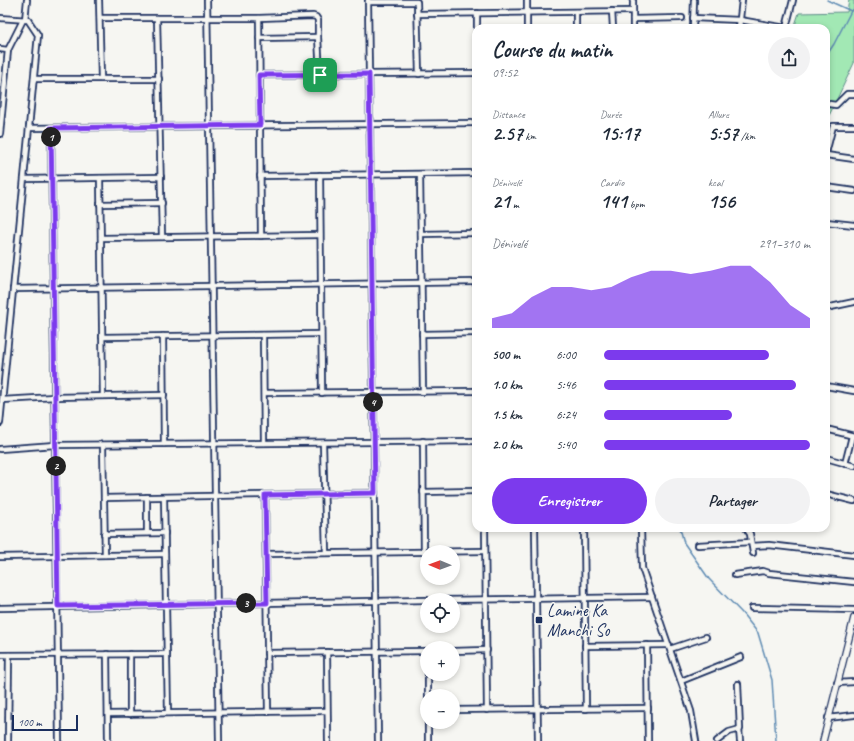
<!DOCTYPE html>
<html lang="fr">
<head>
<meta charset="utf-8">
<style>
	:root { --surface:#fff; --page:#f2f2f3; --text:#1f2937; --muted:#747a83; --accent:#7c3aed }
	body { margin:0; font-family:Caveat,sans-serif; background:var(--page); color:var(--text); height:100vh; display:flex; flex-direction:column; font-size:15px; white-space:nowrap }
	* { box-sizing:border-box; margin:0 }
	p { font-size:13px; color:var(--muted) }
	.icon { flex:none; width:22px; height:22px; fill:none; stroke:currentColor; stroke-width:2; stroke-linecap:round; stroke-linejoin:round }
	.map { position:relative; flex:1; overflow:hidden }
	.panel { position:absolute; left:472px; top:24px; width:358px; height:508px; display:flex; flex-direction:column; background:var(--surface); border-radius:12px; box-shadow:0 2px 6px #0003 }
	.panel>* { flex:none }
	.needle { width:26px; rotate:271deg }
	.buttons { position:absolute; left:420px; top:545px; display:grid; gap:8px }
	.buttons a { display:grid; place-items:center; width:40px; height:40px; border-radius:50%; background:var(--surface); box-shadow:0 2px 6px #0003; font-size:20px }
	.scale { position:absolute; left:12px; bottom:10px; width:66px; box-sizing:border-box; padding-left:4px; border:2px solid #1b2f5e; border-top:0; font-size:11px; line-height:14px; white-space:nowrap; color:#1b2f5e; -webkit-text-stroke:3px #f6f6f2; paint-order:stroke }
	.pin { position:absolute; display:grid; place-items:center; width:34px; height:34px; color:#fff; margin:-17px; border-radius:8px; box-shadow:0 2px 6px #0006 }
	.km { position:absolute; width:20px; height:20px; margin:-10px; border-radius:50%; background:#222; color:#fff; font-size:11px; line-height:20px; text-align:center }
	.round { display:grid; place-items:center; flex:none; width:42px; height:42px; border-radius:21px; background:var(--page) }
	.head { display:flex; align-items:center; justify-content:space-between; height:68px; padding:0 20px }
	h1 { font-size:22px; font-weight:600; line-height:30px }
	.figures { display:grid; grid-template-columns:repeat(3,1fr); gap:6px; height:68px; padding:4px 20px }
	.figures div { display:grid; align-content:center }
	.figures b { font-size:20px; font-weight:600 }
	.figures small { font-size:11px; font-weight:400 }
	.figures p { font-size:11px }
	.chart { height:112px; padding:8px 20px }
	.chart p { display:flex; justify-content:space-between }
	.chart svg { width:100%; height:72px; margin-top:4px; fill:var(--accent); opacity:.7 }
	.action { display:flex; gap:8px; margin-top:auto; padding:8px 20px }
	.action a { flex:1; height:46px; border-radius:24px; background:var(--accent); color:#fff; font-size:16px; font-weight:600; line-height:46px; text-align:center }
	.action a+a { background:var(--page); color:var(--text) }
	ul { padding:0 20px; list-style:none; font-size:13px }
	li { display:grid; grid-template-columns:64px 48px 1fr; align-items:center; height:30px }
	li i { height:10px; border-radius:5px; background:var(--accent) }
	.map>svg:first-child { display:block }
</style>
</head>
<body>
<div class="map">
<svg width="854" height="741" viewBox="0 0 854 741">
	<rect width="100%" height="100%" fill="#f6f6f2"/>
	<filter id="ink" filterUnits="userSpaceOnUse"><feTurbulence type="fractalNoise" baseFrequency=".025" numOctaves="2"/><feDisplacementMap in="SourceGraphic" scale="8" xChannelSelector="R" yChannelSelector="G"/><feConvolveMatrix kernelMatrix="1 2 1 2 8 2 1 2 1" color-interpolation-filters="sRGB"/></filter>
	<g filter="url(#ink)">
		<path fill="#a2e8b4" stroke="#5e8c89" d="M849,0H854V63L826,122V28H794L799,13L847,12Z"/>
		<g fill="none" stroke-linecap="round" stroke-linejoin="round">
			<g stroke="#5e8bb3" stroke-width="1.5">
				<path d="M827,0L851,11"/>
				<path d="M826,56L834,44L851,11L854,9"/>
				<path d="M680,528L684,543L709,579L742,613L758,633L772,680L776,741"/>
			</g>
			<defs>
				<g id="minor">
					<path d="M99,0L101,79"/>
					<path d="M207,0L219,741"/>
					<path d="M368,0L378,741"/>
					<path d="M527,0V28"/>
					<path d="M368,2H417L419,74"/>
					<path d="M612,11L613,28"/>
					<path d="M576,12V28"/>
					<path d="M477,13V28"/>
					<path d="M417,14L633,11"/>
					<path d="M0,18L28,20L38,35L0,423"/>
					<path d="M100,18H259L313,16L316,17L318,20V37L320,75"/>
					<path d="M157,18L162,237"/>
					<path d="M259,18L261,236"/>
					<path d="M693,18L740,20L786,28"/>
					<path d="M633,19L682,18"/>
					<path d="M25,20L27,0"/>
					<path d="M633,28V0"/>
					<path d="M693,28L694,0"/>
					<path d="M739,28L742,0"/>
					<path d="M786,28L793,0"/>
					<path d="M259,38L318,37"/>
					<path d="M0,49L8,50"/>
					<path d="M259,75L476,73"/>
					<path d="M34,79H159"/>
					<path d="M829,104L836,105L847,94H854"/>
					<path d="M29,128L476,123"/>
					<path d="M51,128L59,741"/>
					<path d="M0,134L8,50L23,20"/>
					<path d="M826,153L833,126H854"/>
					<path d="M826,155L854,159"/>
					<path d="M420,174L423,392"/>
					<path d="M320,175L322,393"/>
					<path d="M260,176L476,173"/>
					<path d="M100,178L103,396"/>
					<path d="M24,179L161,177"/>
					<path d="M826,187L854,191"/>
					<path d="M100,204L162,203"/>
					<path d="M826,222L854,225"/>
					<path d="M421,234L476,233"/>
					<path d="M101,238L320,235"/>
					<path d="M13,289L476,282"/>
					<path d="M826,308L854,302"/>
					<path d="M422,334L476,333"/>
					<path d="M263,335L264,443"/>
					<path d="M163,336L164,444"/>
					<path d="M102,337L321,334"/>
					<path d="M826,386L854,391"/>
					<path d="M264,393L476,391"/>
					<path d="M2,400L55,397L164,395"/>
					<path d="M826,429L854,436"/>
					<path d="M423,441L424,552"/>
					<path d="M323,443L326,553"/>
					<path d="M103,445L105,555"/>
					<path d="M0,449L55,445L476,441"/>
					<path d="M826,458L854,466"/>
					<path d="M845,464L852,436"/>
					<path d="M423,492L476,491"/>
					<path d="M826,494L854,501"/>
					<path d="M265,495L268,712"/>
					<path d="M147,497V533"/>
					<path d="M164,497L168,713"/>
					<path d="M104,498L375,493"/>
					<path d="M485,528L487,710"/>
					<path d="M535,528L538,741"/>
					<path d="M584,528L586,709"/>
					<path d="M641,528L642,568L691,711L696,741"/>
					<path d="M746,528L750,534L753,553"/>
					<path d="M104,534L165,533"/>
					<path d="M698,545L751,542"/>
					<path d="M752,546L769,545L854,555"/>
					<path d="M266,554L485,551"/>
					<path d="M0,557L165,554"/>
					<path d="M735,575L763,571L769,573L854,582"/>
					<path d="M442,600L652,597"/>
					<path d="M0,608L427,600"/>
					<path d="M752,608L854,610"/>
					<path d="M647,645L648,741"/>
					<path d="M585,646L669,645"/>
					<path d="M670,649L706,637"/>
					<path d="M453,651L487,650"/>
					<path d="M327,652L328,741"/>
					<path d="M267,653L427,651"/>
					<path d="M107,654L108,741"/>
					<path d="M0,655L167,654"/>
					<path d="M428,674V696"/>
					<path d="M681,681L741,657"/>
					<path d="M837,683L854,682"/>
					<path d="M453,710L648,708"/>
					<path d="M108,714L327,711"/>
					<path d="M130,714V654"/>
					<path d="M828,718L854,715"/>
					<path d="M428,722V741"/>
					<path d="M739,729L740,741"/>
					<path d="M8,741L9,655"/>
					<path d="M717,741L729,732L740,729L738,684"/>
				</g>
				<path id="tertiary" d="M823,741L854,618"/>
			</defs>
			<use href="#minor" stroke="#1b2f5e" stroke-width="8"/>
			<use href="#tertiary" stroke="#1b2f5e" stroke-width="8"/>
			<use href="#minor" stroke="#f6f6f2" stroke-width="4.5"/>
			<use href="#tertiary" stroke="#f6f6f2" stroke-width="5.5"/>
		</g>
	</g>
	<g fill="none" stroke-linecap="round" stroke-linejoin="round" filter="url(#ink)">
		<defs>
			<path id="route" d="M369,74L375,493L265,495L267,603L58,606L51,128L260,125L259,75Z"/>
		</defs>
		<use href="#route" stroke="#fff" stroke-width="8"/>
		<use href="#route" stroke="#7c3aed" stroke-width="5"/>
	</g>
	<rect fill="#1b2f5e" stroke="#f6f6f2" stroke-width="1.5" x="535" y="616" width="8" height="8" rx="2"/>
	<g text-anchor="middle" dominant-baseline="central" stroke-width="3" stroke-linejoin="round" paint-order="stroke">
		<g font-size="17" fill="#1b2f5e" stroke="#f6f6f2" text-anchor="start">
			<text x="547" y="610">Lamine Ka<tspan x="547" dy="20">Manchi So</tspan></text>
		</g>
	</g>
</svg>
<div class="buttons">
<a><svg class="needle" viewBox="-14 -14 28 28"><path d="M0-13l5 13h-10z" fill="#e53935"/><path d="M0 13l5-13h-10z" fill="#747a83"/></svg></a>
<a><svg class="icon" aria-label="locate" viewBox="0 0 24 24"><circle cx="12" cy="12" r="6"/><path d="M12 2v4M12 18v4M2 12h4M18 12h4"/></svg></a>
<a>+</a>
<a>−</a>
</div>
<div class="scale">100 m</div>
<div class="pin" style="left:320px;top:75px;background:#1e9e55"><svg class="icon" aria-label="arrive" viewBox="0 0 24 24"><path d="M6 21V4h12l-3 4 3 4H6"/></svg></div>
<b class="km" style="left:51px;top:137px">1</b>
<b class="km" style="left:56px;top:466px">2</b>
<b class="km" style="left:246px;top:603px">3</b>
<b class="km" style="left:373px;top:402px">4</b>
<section class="panel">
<div class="head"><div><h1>Course du matin</h1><p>09:52</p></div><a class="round"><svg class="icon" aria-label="share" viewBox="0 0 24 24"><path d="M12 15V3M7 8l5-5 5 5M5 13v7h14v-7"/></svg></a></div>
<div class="figures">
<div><p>Distance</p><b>2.57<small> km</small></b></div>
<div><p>Durée</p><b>15:17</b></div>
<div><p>Allure</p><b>5:57<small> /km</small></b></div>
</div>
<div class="figures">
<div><p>Dénivelé</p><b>21<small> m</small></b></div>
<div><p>Cardio</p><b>141<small> bpm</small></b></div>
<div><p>kcal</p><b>156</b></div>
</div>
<div class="chart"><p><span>Dénivelé</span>291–310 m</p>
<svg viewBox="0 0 160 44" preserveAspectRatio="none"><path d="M0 44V38L10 35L20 25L30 19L40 19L50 21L60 19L70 13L80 9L90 9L100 11L110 9L120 6L130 6L140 16L150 30L160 38V44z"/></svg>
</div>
<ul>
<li><b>500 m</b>6:00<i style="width:80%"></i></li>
<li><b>1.0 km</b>5:46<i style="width:93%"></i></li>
<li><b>1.5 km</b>6:24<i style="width:62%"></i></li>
<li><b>2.0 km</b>5:40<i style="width:100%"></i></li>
</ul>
<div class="action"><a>Enregistrer</a><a>Partager</a></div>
</section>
</div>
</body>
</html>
